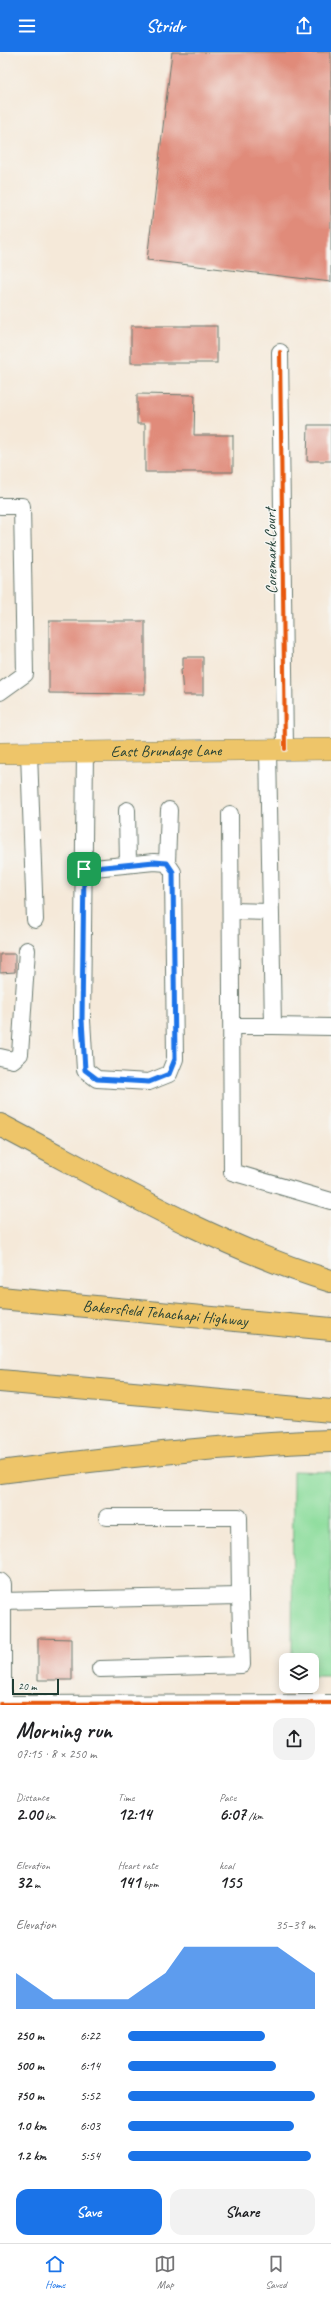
<!DOCTYPE html>
<html lang="en">
<head>
<meta charset="utf-8">
<style>
	:root { --surface:#fff; --page:#f2f2f2; --text:#202124; --muted:#757577; --line:#e0e0e0; --accent:#1a73e8 }
	body { margin:0; font-family:Caveat,sans-serif; background:var(--page); color:var(--text); height:100vh; display:flex; flex-direction:column; font-size:15px; white-space:nowrap }
	* { box-sizing:border-box; margin:0 }
	p { font-size:13px; color:var(--muted) }
	.icon { flex:none; width:22px; height:22px; fill:none; stroke:currentColor; stroke-width:2; stroke-linecap:round; stroke-linejoin:round }
	.map { position:relative; height:1653px; overflow:hidden }
	.drawer { display:flex; flex-direction:column; background:var(--surface); flex:1 }
	.drawer>* { flex:none }
	.controls { position:absolute; left:279px; top:1601px; display:grid; gap:8px }
	.controls a { display:grid; place-items:center; width:40px; height:40px; border-radius:8px; background:var(--surface); box-shadow:0 2px 10px #0003; font-size:20px }
	.scale { position:absolute; left:12px; bottom:10px; width:47px; box-sizing:border-box; padding-left:4px; border:2px solid #1f3d34; border-top:0; font-size:11px; line-height:14px; white-space:nowrap; color:#1f3d34; -webkit-text-stroke:3px #f6f6f2; paint-order:stroke }
	.pin { position:absolute; display:grid; place-items:center; width:34px; height:34px; color:#fff; margin:-17px; border-radius:8px; box-shadow:0 2px 6px #0006 }
	.round { display:grid; place-items:center; flex:none; width:42px; height:42px; border-radius:12px; background:var(--page) }
	.head { display:flex; align-items:center; justify-content:space-between; height:68px; padding:0 16px }
	h1 { font-size:22px; font-weight:800; line-height:30px }
	.figures { display:grid; grid-template-columns:repeat(3,1fr); gap:6px; height:68px; padding:4px 16px }
	.figures div { display:grid; align-content:center }
	.figures b { font-size:17px; font-weight:800 }
	.figures small { font-size:11px; font-weight:400 }
	.figures p { font-size:11px }
	.chart { height:112px; padding:8px 16px }
	.chart p { display:flex; justify-content:space-between }
	.chart svg { width:100%; height:72px; margin-top:4px; fill:var(--accent); opacity:.7 }
	.action { display:flex; gap:8px; margin-top:auto; padding:8px 16px }
	.action a { flex:1; height:46px; border-radius:12px; background:var(--accent); color:#fff; font-size:16px; font-weight:800; line-height:46px; text-align:center }
	.action a+a { background:var(--page); color:var(--text) }
	ul { padding:0 16px; list-style:none; font-size:13px }
	li { display:grid; grid-template-columns:64px 48px 1fr; align-items:center; height:30px }
	li i { height:10px; border-radius:5px; background:var(--accent) }
	header { display:flex; justify-content:space-between; align-items:center; height:52px; padding:0 16px; background:var(--accent); color:#fff; font-size:18px; font-weight:800 }
	.tabs { display:flex; justify-content:space-around; align-items:center; height:56px; border-top:1px solid var(--line); background:var(--surface); font-size:11px; color:var(--muted) }
	.tabs a { display:grid; justify-items:center; gap:2px }
	.tabs .selected { color:var(--accent) }
	.map>svg:first-child { display:block }
</style>
</head>
<body>
<header><svg class="icon" aria-label="menu" viewBox="0 0 24 24"><path d="M4 6h16M4 12h16M4 18h16"/></svg>Stridr<svg class="icon" aria-label="share" viewBox="0 0 24 24"><path d="M12 15V3M7 8l5-5 5 5M5 13v7h14v-7"/></svg></header>
<div class="map">
<svg width="331" height="1653" viewBox="0 0 331 1653">
	<rect width="100%" height="100%" fill="#f6f6f2"/>
	<filter id="ink" filterUnits="userSpaceOnUse"><feTurbulence type="fractalNoise" baseFrequency=".025" numOctaves="2"/><feDisplacementMap in="SourceGraphic" scale="8" xChannelSelector="R" yChannelSelector="G"/><feConvolveMatrix kernelMatrix="1 2 1 2 8 2 1 2 1" color-interpolation-filters="sRGB"/></filter>
	<filter id="wash" filterUnits="userSpaceOnUse"><feTurbulence type="fractalNoise" baseFrequency=".012" numOctaves="4" result="noise"/><feDisplacementMap in="SourceGraphic" scale="16" xChannelSelector="R" yChannelSelector="G"/><feGaussianBlur stdDeviation="0.9" result="paint"/><feColorMatrix in="noise" values="0 0 0 0 0 0 0 0 0 0 0 0 0 0 0 0 0 1.4 0 .05"/><feComposite in="paint" operator="in"/></filter>
	<g filter="url(#wash)">
		<rect width="100%" height="100%" fill="#f5e9d9"/>
		<path fill="#8edd9d" stroke="#568d68" d="M293,1419L331,1420V1624H312V1608H292Z"/>
		<g id="blocks">
			<g fill="#e08b7a">
				<path d="M172,0H331V230L147,208Z"/>
				<rect x="131" y="274" width="86" height="37"/>
				<path d="M137,342L195,343L194,383H233V420H145V372H137Z"/>
				<path d="M308,373H331V409H307Z"/>
				<path d="M49,569H145V642L49,641Z"/>
				<path d="M183,605H203V643H183L181,617L183,616Z"/>
				<path d="M0,902H15V920L0,921Z"/>
				<path d="M38,1586L72,1587V1628H38Z"/>
			</g>
		</g>
	</g>
	<g filter="url(#ink)">
		<use href="#blocks" fill-opacity="0" stroke="#6a796e" stroke-width="1"/>
		<g fill="none" stroke-linecap="round" stroke-linejoin="round">
			<defs>
				<g id="minor">
					<path d="M280,300L285,697"/>
					<path d="M0,454H22L25,622L0,640"/>
					<path d="M268,698L273,974L331,975"/>
					<path d="M29,701L35,868"/>
					<path d="M127,758L128,812"/>
					<path d="M230,762L232,1120L331,1149"/>
					<path d="M167,811L169,758"/>
					<path d="M84,817L154,810L167,811L173,820L175,1007L169,1022L149,1030L97,1027L85,1018L82,968L85,700"/>
					<path d="M231,859L270,860"/>
					<path d="M232,974H273"/>
					<path d="M0,1005L13,1008L20,1002L27,898"/>
					<path d="M107,1465H239L240,1544"/>
					<path d="M0,1529L3,1532V1652"/>
					<path d="M0,1549L240,1544L242,1613L100,1617"/>
					<path d="M0,1652L331,1651"/>
				</g>
				<g id="major">
					<path id="s1" d="M0,701L331,697"/>
				</g>
				<g id="highway">
					<path d="M0,1073C107,1129 215,1194 331,1229"/>
					<path id="s2" d="M0,1246L331,1277"/>
					<path d="M0,1329L331,1359"/>
					<path d="M0,1420C110,1406 220,1393 331,1389"/>
				</g>
			</defs>
			<use href="#minor" stroke="#6a796e" stroke-width="18"/>
			<use href="#major" stroke="#6a796e" stroke-width="22"/>
			<use href="#highway" stroke="#6a796e" stroke-width="24"/>
			<use href="#minor" stroke="#fff" stroke-width="16"/>
			<use href="#major" stroke="#eec569" stroke-width="21"/>
			<use href="#highway" stroke="#eec569" stroke-width="22"/>
			<defs>
				<g id="cycleway">
					<path d="M280,300L285,697"/>
					<path d="M0,1652L331,1651"/>
				</g>
			</defs>
			<use href="#cycleway" stroke="#f6f6f2" stroke-width="6"/>
			<use href="#cycleway" stroke="#e8590c" stroke-width="4"/>
		</g>
	</g>
	<g fill="none" stroke-linecap="round" stroke-linejoin="round" filter="url(#ink)">
		<defs>
			<path id="route" d="M154,810L167,811L173,820L175,1007L169,1022L149,1030L97,1027L85,1018L82,968L84,817Z"/>
		</defs>
		<use href="#route" stroke="#fff" stroke-width="8"/>
		<use href="#route" stroke="#1a73e8" stroke-width="5"/>
	</g>
	<g text-anchor="middle" dominant-baseline="central" stroke-width="3" stroke-linejoin="round" paint-order="stroke">
		<g font-size="16" fill="#1f3d34" stroke="#f6f6f2">
			<text transform="translate(271 499) rotate(-91)">Coremark Court</text>
			<text stroke="none"><textPath href="#s1" startOffset="166">East Brundage Lane</textPath></text>
			<text stroke="none"><textPath href="#s2" startOffset="166">Bakersfield Tehachapi Highway</textPath></text>
		</g>
	</g>
</svg>
<div class="controls">
<a><svg class="icon" aria-label="layers" viewBox="0 0 24 24"><path d="M12 4l9 5-9 5-9-5zM3 14l9 5 9-5"/></svg></a>
</div>
<div class="scale">20 m</div>
<div class="pin" style="left:84px;top:817px;background:#1e9e55"><svg class="icon" aria-label="arrive" viewBox="0 0 24 24"><path d="M6 21V4h12l-3 4 3 4H6"/></svg></div>
</div>
<section class="drawer">
<div class="head"><div><h1>Morning run</h1><p>07:15 · 8 × 250 m</p></div><a class="round"><svg class="icon" aria-label="share" viewBox="0 0 24 24"><path d="M12 15V3M7 8l5-5 5 5M5 13v7h14v-7"/></svg></a></div>
<div class="figures">
<div><p>Distance</p><b>2.00<small> km</small></b></div>
<div><p>Time</p><b>12:14</b></div>
<div><p>Pace</p><b>6:07<small> /km</small></b></div>
</div>
<div class="figures">
<div><p>Elevation</p><b>32<small> m</small></b></div>
<div><p>Heart rate</p><b>141<small> bpm</small></b></div>
<div><p>kcal</p><b>155</b></div>
</div>
<div class="chart"><p><span>Elevation</span>35–39 m</p>
<svg viewBox="0 0 160 44" preserveAspectRatio="none"><path d="M0 44V22L10 30L20 38L30 38L40 38L50 38L60 38L70 30L80 22L90 6L100 6L110 6L120 6L130 6L140 6L150 14L160 22V44z"/></svg>
</div>
<ul>
<li><b>250 m</b>6:22<i style="width:73%"></i></li>
<li><b>500 m</b>6:14<i style="width:79%"></i></li>
<li><b>750 m</b>5:52<i style="width:100%"></i></li>
<li><b>1.0 km</b>6:03<i style="width:89%"></i></li>
<li><b>1.2 km</b>5:54<i style="width:98%"></i></li>
</ul>
<div class="action"><a>Save</a><a>Share</a></div>
</section>
<nav class="tabs">
<a class="selected"><svg class="icon" aria-label="home" viewBox="0 0 24 24"><path d="M3 11l9-7 9 7M6 9v11h12V9"/></svg>Home</a>
<a><svg class="icon" aria-label="map" viewBox="0 0 24 24"><path d="M3 6l6-2 6 2 6-2v14l-6 2-6-2-6 2zM9 4v14M15 6v14"/></svg>Map</a>
<a><svg class="icon" aria-label="saved" viewBox="0 0 24 24"><path d="M7 4h10v16l-5-4-5 4z"/></svg>Saved</a>
</nav>
</body>
</html>
